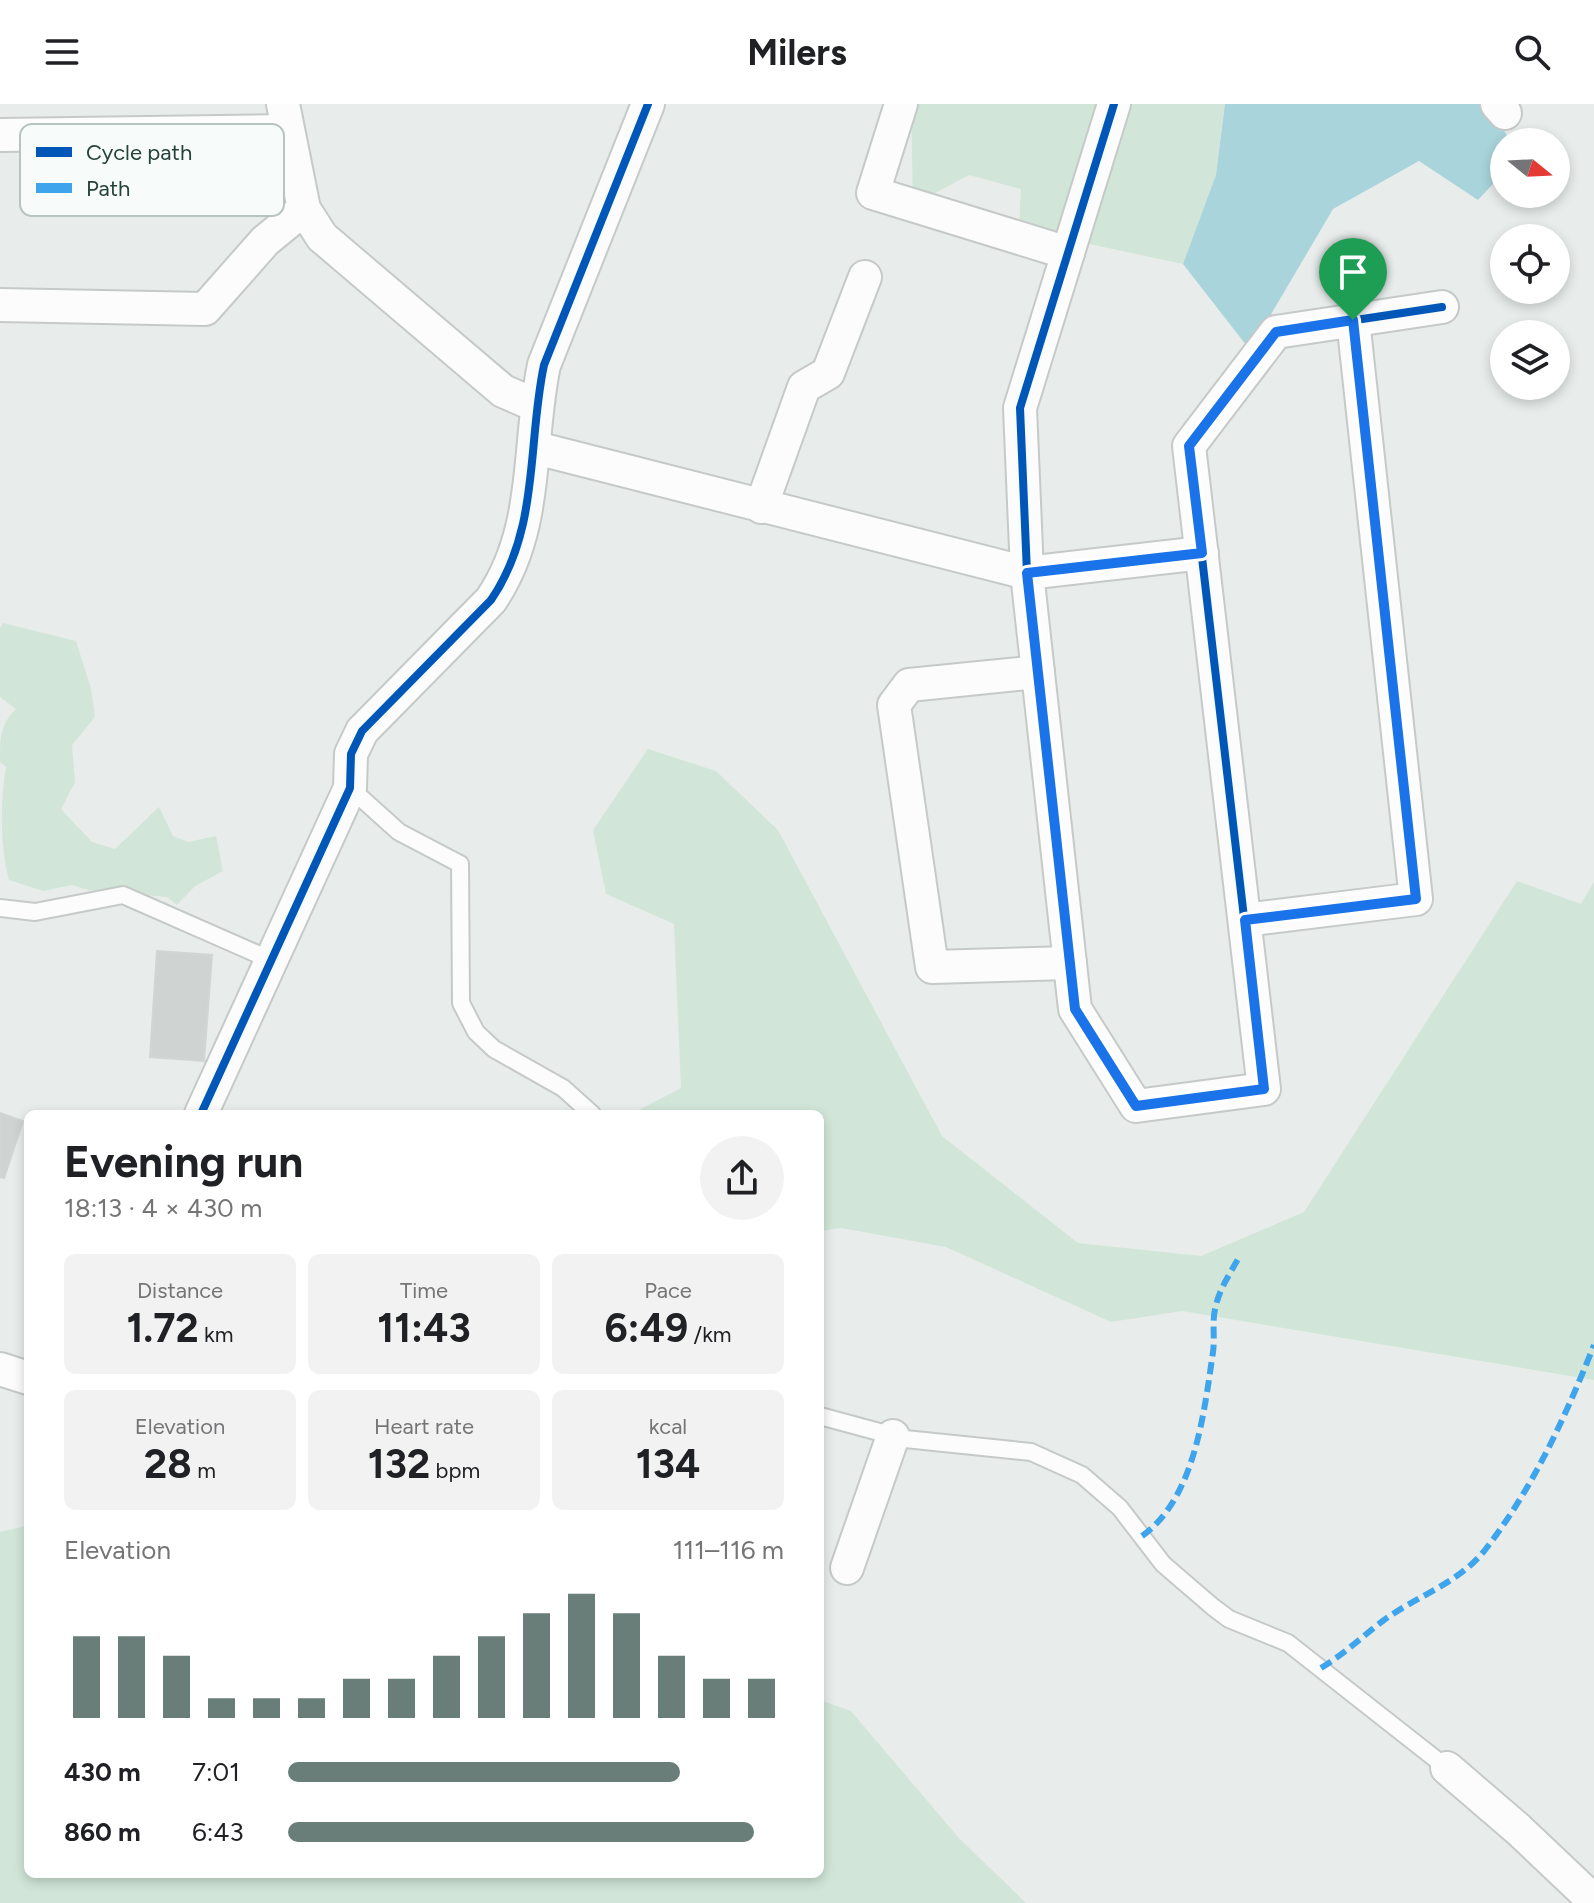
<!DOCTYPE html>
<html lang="en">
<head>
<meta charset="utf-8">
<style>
	:root { --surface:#fff; --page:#f2f2f2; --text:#202124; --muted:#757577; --accent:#697e78 }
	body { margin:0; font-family:Figtree,sans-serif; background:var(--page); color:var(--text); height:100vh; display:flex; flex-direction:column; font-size:30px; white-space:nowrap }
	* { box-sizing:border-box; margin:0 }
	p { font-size:26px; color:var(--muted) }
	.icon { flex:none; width:44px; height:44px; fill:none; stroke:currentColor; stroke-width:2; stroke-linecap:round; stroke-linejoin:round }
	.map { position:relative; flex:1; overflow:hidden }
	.sheet { position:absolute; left:24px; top:1006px; width:800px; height:768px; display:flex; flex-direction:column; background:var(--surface); border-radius:12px; box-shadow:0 4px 12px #0003 }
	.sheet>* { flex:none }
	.needle { width:52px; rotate:108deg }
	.tools { position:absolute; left:1490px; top:24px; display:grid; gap:16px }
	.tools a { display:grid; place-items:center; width:80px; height:80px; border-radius:50%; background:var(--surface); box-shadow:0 4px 12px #0003; font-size:40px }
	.pin { position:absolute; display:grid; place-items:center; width:68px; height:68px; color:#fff; margin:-82px -34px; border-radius:50% 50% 50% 0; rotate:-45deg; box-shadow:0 0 8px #0007 }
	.pin .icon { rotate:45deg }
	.round { display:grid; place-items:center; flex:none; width:84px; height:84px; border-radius:42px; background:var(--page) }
	.summary { display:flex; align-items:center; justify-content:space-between; height:136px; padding:0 40px }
	h1 { font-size:44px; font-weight:700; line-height:60px }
	.figures { display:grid; grid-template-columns:repeat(3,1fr); gap:12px; height:136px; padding:8px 40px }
	.figures div { display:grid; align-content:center; border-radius:12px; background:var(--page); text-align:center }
	.figures b { font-size:40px; font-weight:700 }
	.figures small { font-size:22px; font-weight:400 }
	.figures p { font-size:22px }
	.chart { height:224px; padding:16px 40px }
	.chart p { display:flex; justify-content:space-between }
	.chart svg { width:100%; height:144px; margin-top:8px; stroke:var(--accent); stroke-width:6 }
	ul { padding:0 40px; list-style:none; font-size:26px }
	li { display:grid; grid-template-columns:128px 96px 1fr; align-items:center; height:60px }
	li i { height:20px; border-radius:10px; background:var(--accent) }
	header { display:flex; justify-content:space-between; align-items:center; height:104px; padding:0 40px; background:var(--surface); font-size:36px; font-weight:700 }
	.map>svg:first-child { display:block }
</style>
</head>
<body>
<header><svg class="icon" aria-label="menu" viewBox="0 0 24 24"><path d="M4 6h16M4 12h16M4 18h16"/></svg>Milers<svg class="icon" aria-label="search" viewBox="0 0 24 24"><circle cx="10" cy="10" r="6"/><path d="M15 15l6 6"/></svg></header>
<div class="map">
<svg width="1594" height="1799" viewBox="0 0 1594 1799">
	<rect width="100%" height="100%" fill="#e8edeb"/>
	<g fill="#d1e6d8">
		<path d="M911,0H1225L1216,71L1183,160L1019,125L1021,85L969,71L913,101Z"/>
		<path d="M3,519L76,537L91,585L95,613L72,641L75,678L61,705L92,738L115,745L159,703L173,732L188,738L216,732L223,767L195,782L177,801L167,793L88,786L72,781L43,787L9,776C0,742 0,697 6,663L0,658C0,636 0,620 16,605L0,593V524Z"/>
		<path d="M648,645L716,667L778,726L942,1032L1078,1139L1201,1152L1304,1108L1517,777L1581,800L1594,778V1276L1182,1207L1111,1218L946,1143L841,1124L820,1127V1010H639L637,1007L681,984L674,820L606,790L593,726Z"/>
		<path d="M25,1422L28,1424V1770H820V1596L851,1607L958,1733L1026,1799H0V1428Z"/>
	</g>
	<path fill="#a9d4db" d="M1225,0H1491L1510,38H1504V68L1478,96L1419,57L1333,105L1250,246L1183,160L1216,71Z"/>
	<g fill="#cfd4d2" stroke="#d1d6d4" stroke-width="2">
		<path d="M157,847L212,851L204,957L150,953Z"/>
		<path d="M0,1009L23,1017L4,1074L0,1073Z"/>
	</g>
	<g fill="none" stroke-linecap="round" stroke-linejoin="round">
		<defs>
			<g id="lane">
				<path d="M350,684L399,728L460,760L461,899L476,928L494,945L563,984L592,1010"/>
				<path d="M0,804L35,808L123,791L271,856"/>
				<path d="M820,1312L905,1335L1031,1348L1082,1371L1120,1404L1163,1460L1213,1503L1229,1515L1288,1539L1447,1664"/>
			</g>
			<g id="street">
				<path d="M283,0L304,105L322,133L503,287L535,301"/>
				<path d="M901,0L873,89L1068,149"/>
				<path d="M1114,0L1020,304L1027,469L1075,905L1136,1002L1264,985L1189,342L1276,228L1442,203"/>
				<path d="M1497,0L1505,9"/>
				<path d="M0,31L286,27"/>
				<path d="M0,201L205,205L265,137L304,105"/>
				<path d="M536,344L1027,469L1202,449"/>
				<path d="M761,403L804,283L828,269L865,173"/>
				<path d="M1038,568L909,581L894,601L932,863L1070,859"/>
				<path d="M1245,816L1416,795L1353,216"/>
				<path d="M201,1010L350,684L351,650L362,627L491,496C540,424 527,341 544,261L648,0"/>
				<path d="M0,1265L28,1274"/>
				<path d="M847,1464L893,1332"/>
				<path d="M1447,1664L1518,1725L1594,1797"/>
			</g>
		</defs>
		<use href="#lane" stroke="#c5cac8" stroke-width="20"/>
		<use href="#street" stroke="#c5cac8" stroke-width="36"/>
		<use href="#lane" stroke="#fcfcfc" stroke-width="16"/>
		<use href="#street" stroke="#fcfcfc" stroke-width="32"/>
		<g stroke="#3ea4ec" stroke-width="6" stroke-dasharray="12 6" stroke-linecap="butt">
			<path d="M1142,1432C1195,1394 1204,1309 1213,1248C1215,1234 1212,1219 1215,1205C1219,1186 1229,1171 1238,1155"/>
			<path d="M1321,1564C1344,1550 1363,1532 1384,1516C1417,1492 1459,1479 1485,1446C1533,1384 1565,1314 1594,1241"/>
		</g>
		<defs>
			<g id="cycleway">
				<path d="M1114,0L1020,304L1027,469L1075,905L1136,1002L1264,985L1189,342L1276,228L1442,203"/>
				<path d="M201,1010L350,684L351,650L362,627L491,496C540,424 527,341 544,261L648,0"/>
			</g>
		</defs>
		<use href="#cycleway" stroke="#f7fbf9" stroke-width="13"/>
		<use href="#cycleway" stroke="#0057b8" stroke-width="8"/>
	</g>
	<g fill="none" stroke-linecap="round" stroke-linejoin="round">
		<defs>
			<path id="route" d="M1353,216L1416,795L1245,816L1264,985L1136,1002L1075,905L1027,469L1202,449L1189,342L1276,228Z"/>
		</defs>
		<use href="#route" stroke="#fff" stroke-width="16"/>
		<use href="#route" stroke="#1a73e8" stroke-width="10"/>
	</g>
	<rect x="20" y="20" width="264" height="92" rx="12" fill="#f7fbf9" stroke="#b8c4c0" stroke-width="2"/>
	<rect x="36" y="43" width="36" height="10" fill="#0057b8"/>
	<rect x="36" y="79" width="36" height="10" fill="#3ea4ec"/>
	<g font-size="22" fill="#24423a">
		<text x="86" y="56">Cycle path</text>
		<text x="86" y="92">Path</text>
	</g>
</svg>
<div class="tools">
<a><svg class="needle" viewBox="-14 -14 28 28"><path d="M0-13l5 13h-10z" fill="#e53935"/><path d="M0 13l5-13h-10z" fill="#757577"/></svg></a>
<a><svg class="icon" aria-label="locate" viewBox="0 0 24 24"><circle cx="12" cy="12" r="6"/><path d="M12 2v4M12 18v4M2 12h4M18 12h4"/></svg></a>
<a><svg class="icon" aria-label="layers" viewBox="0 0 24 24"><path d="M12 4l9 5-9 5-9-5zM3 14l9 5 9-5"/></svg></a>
</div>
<div class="pin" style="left:1353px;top:216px;background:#1e9e55"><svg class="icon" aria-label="arrive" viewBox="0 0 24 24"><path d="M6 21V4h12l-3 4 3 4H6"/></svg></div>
<section class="sheet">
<div class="summary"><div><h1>Evening run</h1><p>18:13 · 4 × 430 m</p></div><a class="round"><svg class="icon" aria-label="share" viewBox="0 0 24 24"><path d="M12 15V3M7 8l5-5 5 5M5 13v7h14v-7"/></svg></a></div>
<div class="figures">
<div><p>Distance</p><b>1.72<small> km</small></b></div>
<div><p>Time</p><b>11:43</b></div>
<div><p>Pace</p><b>6:49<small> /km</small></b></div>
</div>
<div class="figures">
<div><p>Elevation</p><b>28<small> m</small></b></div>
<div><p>Heart rate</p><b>132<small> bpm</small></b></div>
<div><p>kcal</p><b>134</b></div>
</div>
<div class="chart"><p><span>Elevation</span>111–116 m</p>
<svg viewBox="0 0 160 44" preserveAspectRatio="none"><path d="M5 44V19M15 44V19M25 44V25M35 44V38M45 44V38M55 44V38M65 44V32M75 44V32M85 44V25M95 44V19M105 44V12M115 44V6M125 44V12M135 44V25M145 44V32M155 44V32"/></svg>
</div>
<ul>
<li><b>430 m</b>7:01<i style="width:79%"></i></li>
<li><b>860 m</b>6:43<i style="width:94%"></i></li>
</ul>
</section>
</div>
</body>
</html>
